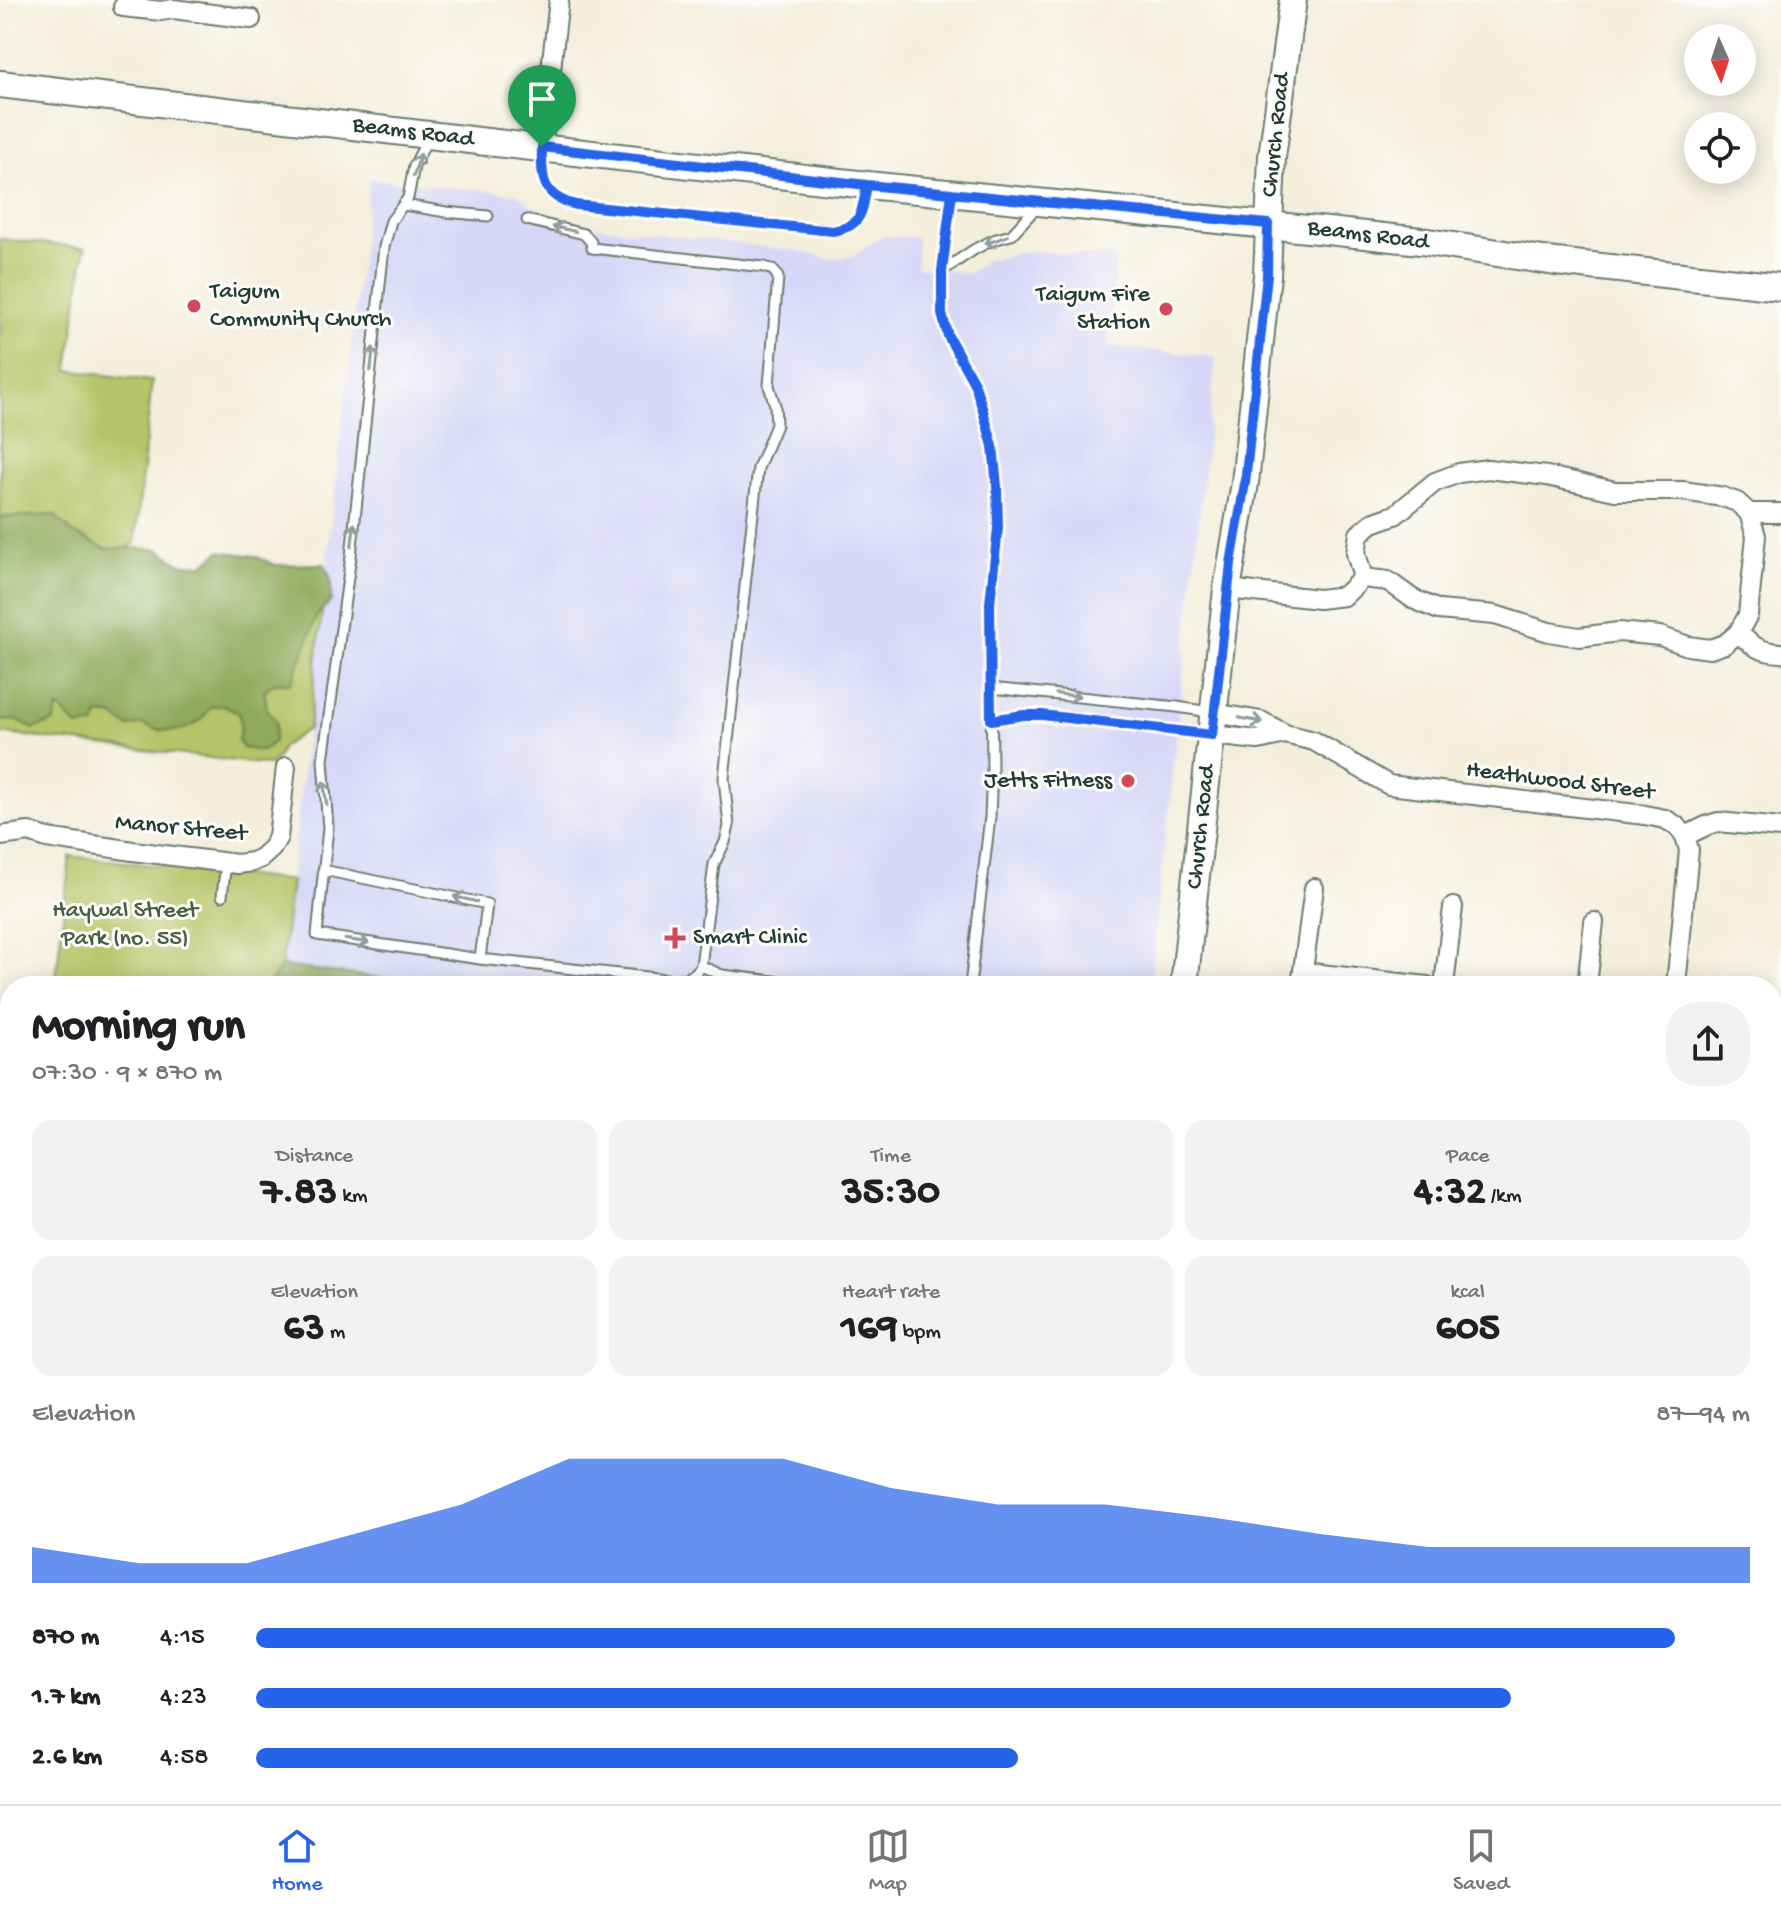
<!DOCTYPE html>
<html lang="en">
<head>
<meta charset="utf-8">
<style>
	:root { --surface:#fff; --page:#f2f2f2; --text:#202124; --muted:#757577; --line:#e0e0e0; --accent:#2563eb }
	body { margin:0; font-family:"Gochi Hand",sans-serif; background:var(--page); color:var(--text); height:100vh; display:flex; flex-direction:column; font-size:30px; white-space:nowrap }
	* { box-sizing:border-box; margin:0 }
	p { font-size:26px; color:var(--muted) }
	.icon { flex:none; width:44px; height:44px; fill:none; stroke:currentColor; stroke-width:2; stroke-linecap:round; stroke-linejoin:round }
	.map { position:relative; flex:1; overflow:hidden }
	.panel { position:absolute; left:0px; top:976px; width:1782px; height:828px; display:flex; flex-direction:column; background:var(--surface); border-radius:32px 32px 0 0; box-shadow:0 4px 20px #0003 }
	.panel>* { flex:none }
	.needle { width:52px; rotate:177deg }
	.buttons { position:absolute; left:1684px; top:24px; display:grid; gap:16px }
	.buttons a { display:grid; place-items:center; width:72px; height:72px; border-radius:50%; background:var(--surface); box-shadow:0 4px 20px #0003; font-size:40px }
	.pin { position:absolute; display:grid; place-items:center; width:68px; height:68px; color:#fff; margin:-82px -34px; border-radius:50% 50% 50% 0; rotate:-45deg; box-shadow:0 0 8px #0007 }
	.pin .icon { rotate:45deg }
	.round { display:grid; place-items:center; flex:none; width:84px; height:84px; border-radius:32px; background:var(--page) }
	.summary { display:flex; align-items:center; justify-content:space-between; height:136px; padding:0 32px }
	h1 { font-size:44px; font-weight:700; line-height:60px }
	.figures { display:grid; grid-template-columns:repeat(3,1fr); gap:12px; height:136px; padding:8px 32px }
	.figures div { display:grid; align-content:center; border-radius:20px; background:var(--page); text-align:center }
	.figures b { font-size:40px; font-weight:700 }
	.figures small { font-size:22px; font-weight:400 }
	.figures p { font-size:22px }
	.chart { height:224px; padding:16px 32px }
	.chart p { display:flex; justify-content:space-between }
	.chart svg { width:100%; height:144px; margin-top:8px; fill:var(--accent); opacity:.7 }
	ul { padding:0 32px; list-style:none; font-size:26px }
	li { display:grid; grid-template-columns:128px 96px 1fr; align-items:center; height:60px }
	li i { height:20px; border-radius:10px; background:var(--accent) }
	.dock { display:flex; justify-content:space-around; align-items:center; height:112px; border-top:2px solid var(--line); background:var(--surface); font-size:22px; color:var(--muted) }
	.dock a { display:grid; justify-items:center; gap:4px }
	.dock .on { color:var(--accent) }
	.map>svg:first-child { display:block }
</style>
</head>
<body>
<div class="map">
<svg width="1781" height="1804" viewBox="0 0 1781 1804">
	<rect width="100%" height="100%" fill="#fdfcf7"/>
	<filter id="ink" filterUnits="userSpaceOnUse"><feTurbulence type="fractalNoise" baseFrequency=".0125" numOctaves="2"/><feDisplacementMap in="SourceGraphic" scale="16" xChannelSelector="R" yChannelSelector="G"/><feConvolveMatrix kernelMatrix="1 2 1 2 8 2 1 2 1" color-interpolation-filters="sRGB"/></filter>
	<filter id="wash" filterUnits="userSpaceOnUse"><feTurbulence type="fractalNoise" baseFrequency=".006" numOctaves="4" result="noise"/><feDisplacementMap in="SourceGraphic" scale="32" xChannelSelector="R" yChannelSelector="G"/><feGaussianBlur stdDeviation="1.8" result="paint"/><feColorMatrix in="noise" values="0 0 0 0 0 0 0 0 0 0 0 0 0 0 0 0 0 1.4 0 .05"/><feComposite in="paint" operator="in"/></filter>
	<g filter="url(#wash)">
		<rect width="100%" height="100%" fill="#f4eedb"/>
		<path fill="#d7d7f8" d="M370,179L518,194L538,211L559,222L797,251L831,259L854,256L878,238L885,236L917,238V268L970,273L986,260L1029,251L1116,257L1108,346L1216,357L1150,986H449L281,966Z"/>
		<g fill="#b5c467" stroke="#6a804e" stroke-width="2">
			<path d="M0,239L85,248L68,370L152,381L135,543C118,557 90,544 74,534C67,529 60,521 54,515L0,517Z"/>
			<path d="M322,610L309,728L282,747L278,757L269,765L0,733V721L15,720L58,707L78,727L94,724L99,714L111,715L143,724L201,720L210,707L224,705L239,712L241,726L238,741L243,748L262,751L267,709L264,690L274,683H291L307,643L317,614Z"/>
			<path d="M70,856L291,881L279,986H55Z"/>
			<path d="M1772,1138L1781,1139V1397L1772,1403Z"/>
			<path d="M77,1794H449L448,1804H76Z"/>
			<path d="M1416,1794H1543L1540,1804H1411Z"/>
		</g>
		<g fill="#90aa5c" stroke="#587448" stroke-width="2">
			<path d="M54,515L73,533L106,549L130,548L158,549L181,564L203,565L220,551L255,556L275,565L324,564L331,579V601L317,615L307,643L291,683H274L264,691L267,709L276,721L274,741L262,751L244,748L238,741L241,726L239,713L224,705L210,707C207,712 204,718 198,722C183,733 159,734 143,724L129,727L111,715L99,714L94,725L78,727L58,707L54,722L34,729L15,720L0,721V517Z"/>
			<path d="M281,966L297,968L428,984V986H268Z"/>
		</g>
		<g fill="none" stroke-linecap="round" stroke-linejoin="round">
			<g stroke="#78b8ec" stroke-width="6">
				<path d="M1772,1291L1781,1283"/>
				<path d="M1494,1804L1495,1794"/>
			</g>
		</g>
	</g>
	<g filter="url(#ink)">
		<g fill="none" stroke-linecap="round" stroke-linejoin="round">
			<defs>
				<g id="lane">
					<path d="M428,138L414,166L408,198L391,221L384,247L351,556L323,760L328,828L317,935L480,959L675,980C686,979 694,977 701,966L714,864L725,842L729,826L724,778L758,468L776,425L775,405L769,386L778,277L773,270L764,267L592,248L591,242L584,234L527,220"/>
					<path d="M542,151C541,181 544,197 576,205L833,231C862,226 862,213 867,188"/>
					<path d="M952,195L942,271V314L948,336L975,385L982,407L993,446L998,503V528L990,603L992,769L990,817L970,986"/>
					<path d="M404,205L446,212L488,216"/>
					<path d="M942,271L975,249L993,240L1011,235L1037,207"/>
					<path d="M991,688L1177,707L1210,712"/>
					<path d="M991,720L1024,715H1042L1209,734"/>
					<path d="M323,870L487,904L480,959"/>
					<path d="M222,896L226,863"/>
					<path d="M701,966L722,975L817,986"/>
				</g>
				<g id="street">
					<path d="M123,7L161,11L173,9L251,19"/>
					<path d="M542,147L559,0"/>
					<path d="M1749,513H1781"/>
					<path d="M1227,589L1319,599L1344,596L1363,578L1356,553L1359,534L1372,523L1395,515L1435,482L1459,473L1488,469L1547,476L1615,491H1683L1723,497L1737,502L1749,513L1756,536L1748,615L1738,633L1725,644L1710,649L1688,646L1660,636L1619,632L1579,637L1549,632L1495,615L1439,610L1413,599L1388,581L1363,578"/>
					<path d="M1738,633C1754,647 1760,652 1781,653"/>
					<path d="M1214,713L1261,721L1285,734L1314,741L1389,785L1645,815L1665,819L1677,826L1685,836L1689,850L1676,986"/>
					<path d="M1212,735L1258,740L1285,734"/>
					<path d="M0,836L29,832L47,838L133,851L237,864L252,862L261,858L272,848L278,837L286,767"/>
					<path d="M1685,836L1708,825L1718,822L1781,828"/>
					<path d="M1303,972L1427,986"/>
					<path d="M1301,986L1314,888"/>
					<path d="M1444,986L1453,907"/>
					<path d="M1587,986L1594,922"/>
					<path d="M0,1057L10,1063"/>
					<path d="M1772,1082L1776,1056L1781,1039"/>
					<path d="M0,1214L10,1194"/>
					<path d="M1772,1419L1781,1411"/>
					<path d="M0,1447L10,1449"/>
					<path d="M0,1656L10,1657"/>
					<path d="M1680,1794V1804"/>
					<path d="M840,1804L842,1794"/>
					<path d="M971,1804L972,1794"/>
					<path d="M1327,1804L1333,1794"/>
				</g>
				<g id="secondary">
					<path d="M0,84L487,142L867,185L1318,230L1421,241L1556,262L1781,287"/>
					<path d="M1184,986L1227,589L1245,483L1267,275L1272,157L1293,0"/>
					<path d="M1094,1804L1095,1794"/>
				</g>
			</defs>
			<use href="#lane" stroke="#6a7b6e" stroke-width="13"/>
			<use href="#street" stroke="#6a7b6e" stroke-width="22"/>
			<use href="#secondary" stroke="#6a7b6e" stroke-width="30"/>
			<use href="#lane" stroke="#fff" stroke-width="9"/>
			<use href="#street" stroke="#fff" stroke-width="18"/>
			<use href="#secondary" stroke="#fff" stroke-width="26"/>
		</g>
		<defs><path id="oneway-shaft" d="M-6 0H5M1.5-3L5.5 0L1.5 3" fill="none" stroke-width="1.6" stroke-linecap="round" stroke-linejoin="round" transform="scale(2)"/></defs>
		<g stroke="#8f9e9a">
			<use href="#oneway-shaft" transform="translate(417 165) rotate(-72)"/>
			<use href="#oneway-shaft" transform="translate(564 229) rotate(-168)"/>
			<use href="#oneway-shaft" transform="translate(996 240) rotate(160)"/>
			<use href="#oneway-shaft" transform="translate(372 359) rotate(-84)"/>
			<use href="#oneway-shaft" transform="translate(353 535) rotate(-83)"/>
			<use href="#oneway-shaft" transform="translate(1068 695) rotate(6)"/>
			<use href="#oneway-shaft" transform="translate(1251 720) rotate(11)"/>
			<use href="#oneway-shaft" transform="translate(325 793) rotate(-98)"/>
			<use href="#oneway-shaft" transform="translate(465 899) rotate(-167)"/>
			<use href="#oneway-shaft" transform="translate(357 941) rotate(8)"/>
		</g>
	</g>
	<g fill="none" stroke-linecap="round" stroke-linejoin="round" filter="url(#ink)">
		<defs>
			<path id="route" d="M542,147L867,185L952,193L942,271V314L948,336L975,385L982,407L993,446L997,486L998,528L990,603L991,720L1024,715H1042L1212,735L1231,563L1245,483L1267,275L1268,224L867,185C862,211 863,226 833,231L576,205C542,197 541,178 542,147"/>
		</defs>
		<use href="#route" stroke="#fff" stroke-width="16"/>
		<use href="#route" stroke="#2563eb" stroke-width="10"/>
	</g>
	<g fill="#d1495b" stroke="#fdfcf7" stroke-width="3">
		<circle cx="194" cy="306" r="8"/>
		<circle cx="1166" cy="309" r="8"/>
		<circle cx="1128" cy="781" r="8"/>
		<path d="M671 926h8v8h8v8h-8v8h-8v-8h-8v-8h8z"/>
	</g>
	<g text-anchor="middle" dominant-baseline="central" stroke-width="6" stroke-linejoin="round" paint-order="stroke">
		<g font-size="24" fill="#1f3d34" stroke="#fdfcf7">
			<text transform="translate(413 133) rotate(7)">Beams Road</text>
			<text transform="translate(1277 135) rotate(-84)">Church Road</text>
			<text transform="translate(1368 236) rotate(7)">Beams Road</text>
			<text transform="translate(1560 782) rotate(7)">Heathwood Street</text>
			<text transform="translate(1202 827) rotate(-84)">Church Road</text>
			<text transform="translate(181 829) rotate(5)">Manor Street</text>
		</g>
		<g font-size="24" fill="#1f3d34" stroke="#fdfcf7" text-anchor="start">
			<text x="210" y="292">Taigum<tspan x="210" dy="28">Community Church</tspan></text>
			<text x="1150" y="295" text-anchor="end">Taigum Fire<tspan x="1150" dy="28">Station</tspan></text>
			<text x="1112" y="781" text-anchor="end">Jetts Fitness</text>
			<text x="693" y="938">Smart Clinic</text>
		</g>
		<g font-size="24" fill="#445f41" stroke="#fdfcf7">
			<text x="125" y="911">Haywal Street<tspan x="125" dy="28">Park (no. 55)</tspan></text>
		</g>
	</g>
</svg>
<div class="buttons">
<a><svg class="needle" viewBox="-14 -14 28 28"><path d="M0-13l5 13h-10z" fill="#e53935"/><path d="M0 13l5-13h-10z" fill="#757577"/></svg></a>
<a><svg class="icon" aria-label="locate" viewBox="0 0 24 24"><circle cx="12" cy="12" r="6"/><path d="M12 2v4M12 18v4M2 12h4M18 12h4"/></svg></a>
</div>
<div class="pin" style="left:542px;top:147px;background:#1e9e55"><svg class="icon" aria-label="arrive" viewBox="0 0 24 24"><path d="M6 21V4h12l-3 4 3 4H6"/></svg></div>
<section class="panel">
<div class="summary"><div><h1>Morning run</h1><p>07:30 · 9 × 870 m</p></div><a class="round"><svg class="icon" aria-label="share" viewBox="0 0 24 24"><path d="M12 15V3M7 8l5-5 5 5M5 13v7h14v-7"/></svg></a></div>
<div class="figures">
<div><p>Distance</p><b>7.83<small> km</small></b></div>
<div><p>Time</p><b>35:30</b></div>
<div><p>Pace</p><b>4:32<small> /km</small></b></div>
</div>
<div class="figures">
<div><p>Elevation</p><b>63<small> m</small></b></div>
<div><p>Heart rate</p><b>169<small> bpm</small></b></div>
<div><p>kcal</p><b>605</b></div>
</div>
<div class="chart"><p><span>Elevation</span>87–94 m</p>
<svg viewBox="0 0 160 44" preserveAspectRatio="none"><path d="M0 44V33L10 38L20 38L30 29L40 20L50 6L60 6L70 6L80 15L90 20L100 20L110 24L120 29L130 33L140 33L150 33L160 33V44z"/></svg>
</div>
<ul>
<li><b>870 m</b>4:15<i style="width:95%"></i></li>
<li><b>1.7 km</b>4:23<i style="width:84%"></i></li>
<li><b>2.6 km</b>4:58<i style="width:51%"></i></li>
</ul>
</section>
</div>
<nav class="dock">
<a class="on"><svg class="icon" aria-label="home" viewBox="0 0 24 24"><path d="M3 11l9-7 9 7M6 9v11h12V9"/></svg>Home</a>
<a><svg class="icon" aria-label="map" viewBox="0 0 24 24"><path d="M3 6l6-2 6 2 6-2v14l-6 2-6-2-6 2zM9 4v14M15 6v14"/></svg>Map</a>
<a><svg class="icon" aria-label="saved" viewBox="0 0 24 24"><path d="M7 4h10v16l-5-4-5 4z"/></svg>Saved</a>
</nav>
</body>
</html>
